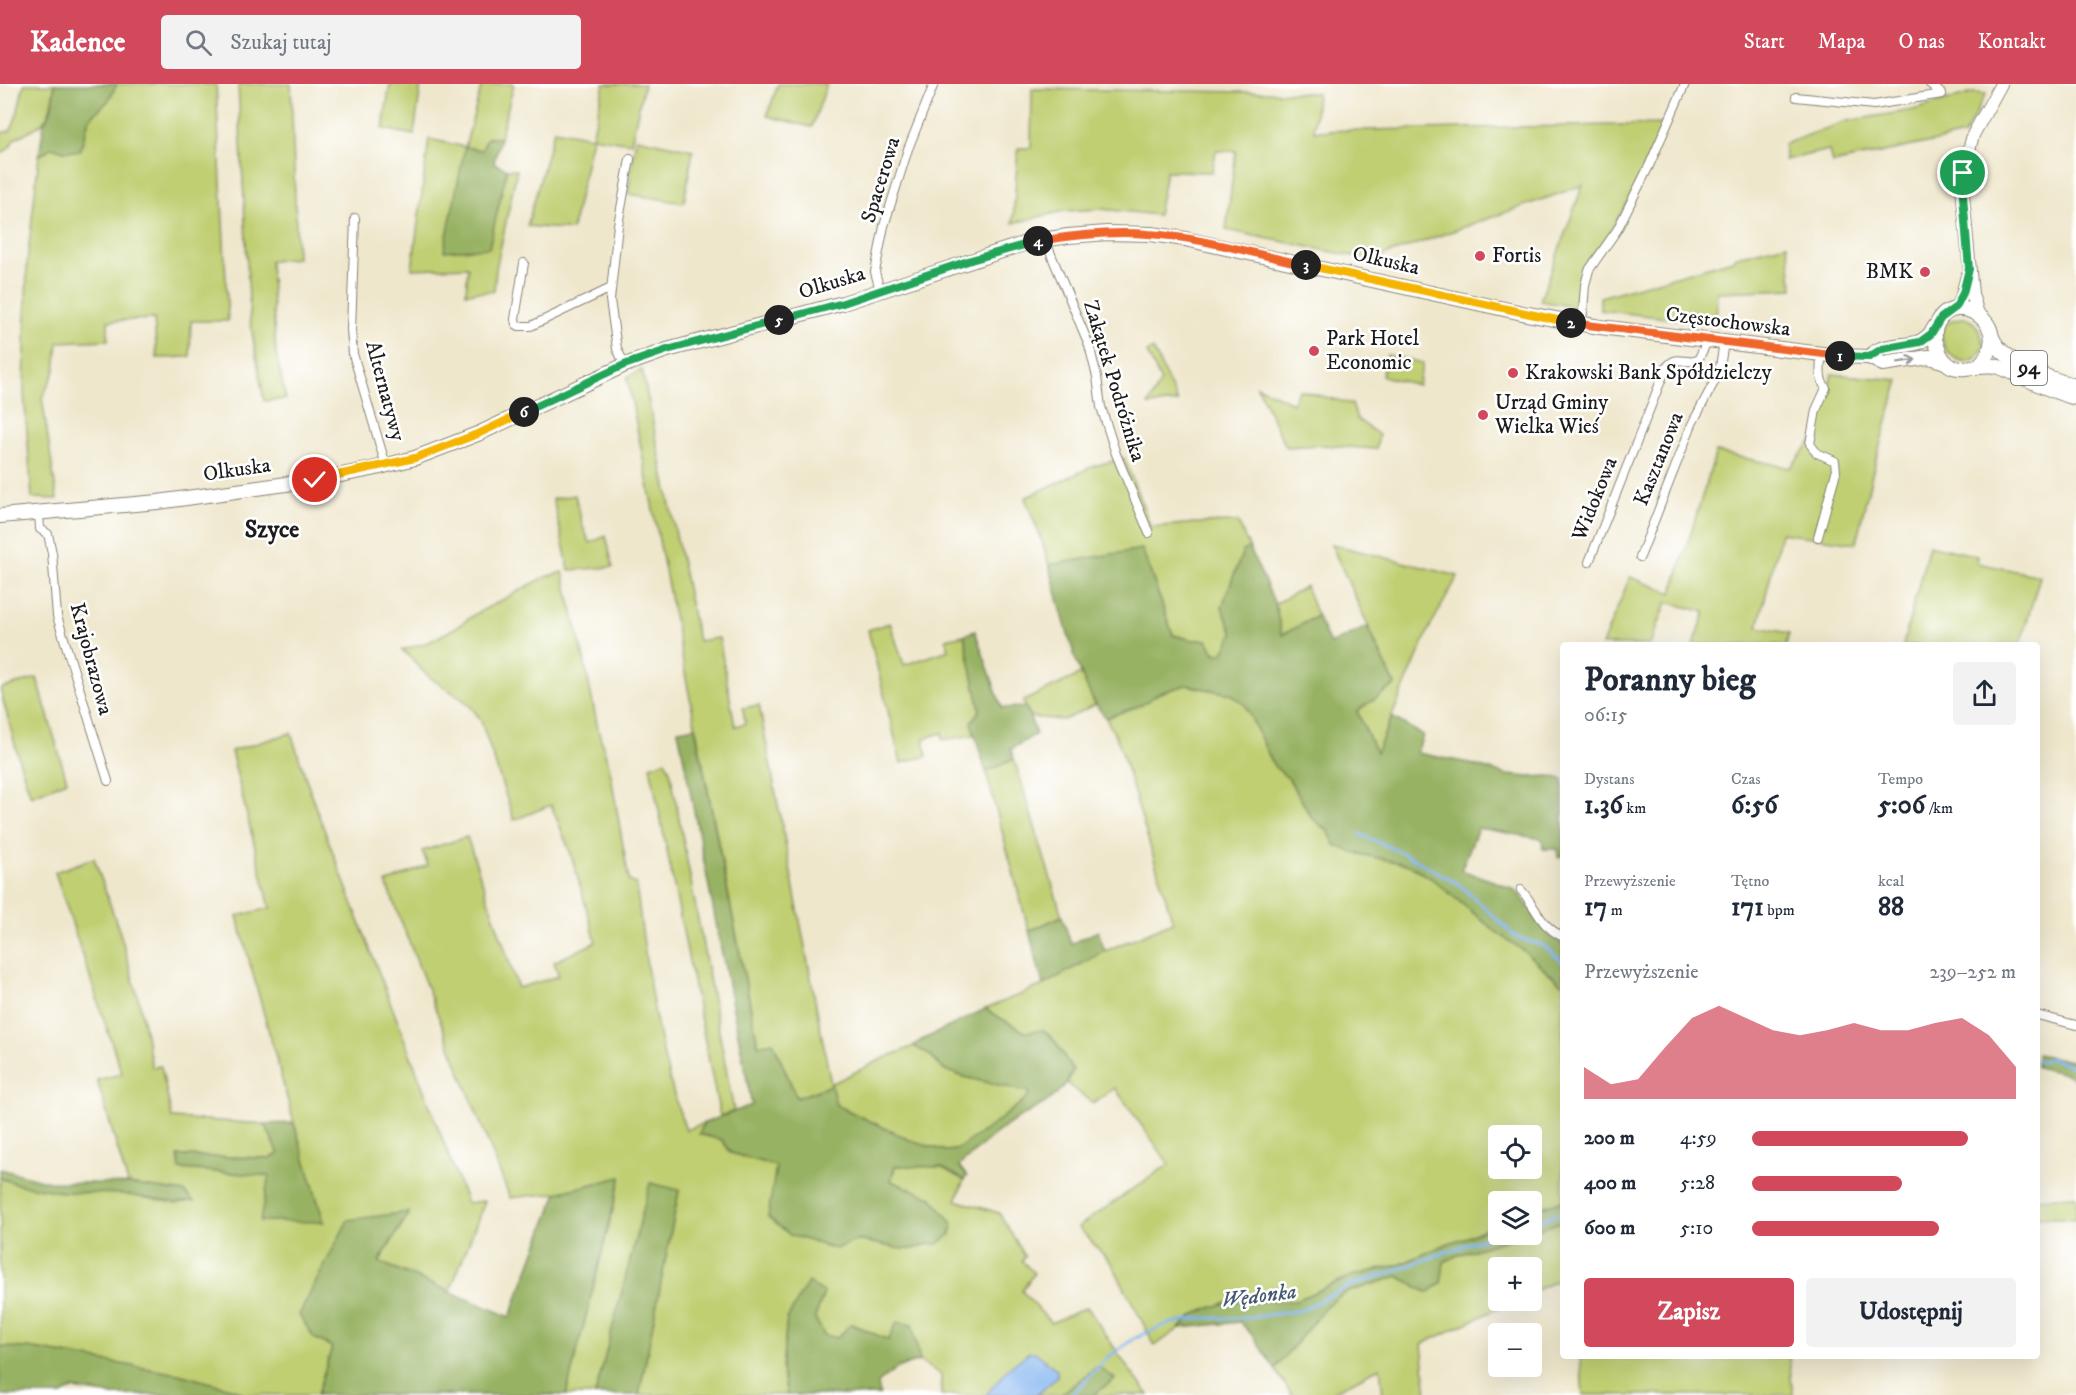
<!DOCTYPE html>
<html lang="pl">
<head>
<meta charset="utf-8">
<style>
	:root { --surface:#fff; --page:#f2f2f3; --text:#1f2937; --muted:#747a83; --accent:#d1495b }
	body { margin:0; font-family:"IM FELL DW Pica",serif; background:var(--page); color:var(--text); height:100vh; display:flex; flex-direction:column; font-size:22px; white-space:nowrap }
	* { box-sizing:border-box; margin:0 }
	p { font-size:20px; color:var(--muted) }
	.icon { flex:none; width:33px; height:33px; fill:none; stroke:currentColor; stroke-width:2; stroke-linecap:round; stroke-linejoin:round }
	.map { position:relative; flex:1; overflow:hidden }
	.side { position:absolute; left:1560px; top:558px; width:480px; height:717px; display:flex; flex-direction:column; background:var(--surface); border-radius:6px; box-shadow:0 6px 24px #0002 }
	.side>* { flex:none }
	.fabs { position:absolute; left:1488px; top:1041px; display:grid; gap:12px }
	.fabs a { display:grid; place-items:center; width:54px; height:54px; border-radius:6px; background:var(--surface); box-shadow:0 6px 24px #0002; font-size:30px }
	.pin { position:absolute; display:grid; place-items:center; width:51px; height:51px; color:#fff; margin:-26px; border:3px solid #fff; border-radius:50%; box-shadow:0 2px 6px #0007 }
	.km { position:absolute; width:30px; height:30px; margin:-15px; border-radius:50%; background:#222; color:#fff; font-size:16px; line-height:30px; text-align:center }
	.round { display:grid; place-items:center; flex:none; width:63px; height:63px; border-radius:6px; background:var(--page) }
	.overview { display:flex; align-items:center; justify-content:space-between; height:102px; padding:0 24px }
	h1 { font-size:33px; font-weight:700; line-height:45px }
	.figures { display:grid; grid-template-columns:repeat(3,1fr); gap:9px; height:102px; padding:6px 24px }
	.figures div { display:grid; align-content:center }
	.figures b { font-size:26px; font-weight:700 }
	.figures small { font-size:16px; font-weight:400 }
	.figures p { font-size:16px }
	.chart { height:168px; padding:12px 24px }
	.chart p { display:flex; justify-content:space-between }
	.chart svg { width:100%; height:108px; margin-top:6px; fill:var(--accent); opacity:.7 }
	.primary-button { display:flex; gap:12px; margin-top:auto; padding:12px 24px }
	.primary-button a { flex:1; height:69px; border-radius:6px; background:var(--accent); color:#fff; font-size:24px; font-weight:700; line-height:69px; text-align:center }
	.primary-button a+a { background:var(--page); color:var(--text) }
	ul { padding:0 24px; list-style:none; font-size:20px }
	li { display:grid; grid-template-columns:96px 72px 1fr; align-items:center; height:45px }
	li i { height:15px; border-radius:8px; background:var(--accent) }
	header { display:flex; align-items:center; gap:36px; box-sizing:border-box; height:84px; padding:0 30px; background:var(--accent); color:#fff }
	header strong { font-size:28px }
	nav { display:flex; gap:33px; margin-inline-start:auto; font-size:21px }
	.search { width:420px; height:54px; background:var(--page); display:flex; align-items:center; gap:15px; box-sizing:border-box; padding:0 21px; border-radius:6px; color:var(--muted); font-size:22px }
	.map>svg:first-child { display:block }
</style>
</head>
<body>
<header>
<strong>Kadence</strong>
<div class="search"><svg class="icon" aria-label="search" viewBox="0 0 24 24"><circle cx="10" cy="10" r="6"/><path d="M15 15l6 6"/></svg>Szukaj tutaj</div>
<nav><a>Start</a><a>Mapa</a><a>O nas</a><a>Kontakt</a></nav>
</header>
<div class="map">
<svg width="2076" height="1311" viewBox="0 0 2076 1311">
	<rect width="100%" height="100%" fill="#fff"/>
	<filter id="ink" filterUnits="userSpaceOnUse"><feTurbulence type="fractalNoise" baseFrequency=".0167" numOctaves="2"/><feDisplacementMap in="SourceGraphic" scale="12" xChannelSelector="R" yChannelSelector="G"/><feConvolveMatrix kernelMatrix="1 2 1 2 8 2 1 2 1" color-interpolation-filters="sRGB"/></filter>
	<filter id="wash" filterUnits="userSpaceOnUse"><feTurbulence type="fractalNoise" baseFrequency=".008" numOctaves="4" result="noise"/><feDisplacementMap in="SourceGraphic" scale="24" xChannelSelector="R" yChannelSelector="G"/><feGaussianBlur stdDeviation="1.35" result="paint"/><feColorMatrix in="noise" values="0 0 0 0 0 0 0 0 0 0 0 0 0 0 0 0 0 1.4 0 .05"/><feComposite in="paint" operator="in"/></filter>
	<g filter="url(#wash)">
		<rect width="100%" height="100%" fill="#efe7cc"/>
		<g fill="#c0cf72" stroke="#6e7647" stroke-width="1.5" fill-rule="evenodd">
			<path d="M24,0H55C48,40 49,37 14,55L10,63L0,71V50L11,46L17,30Z"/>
			<path d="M117,0H216L228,237H191L190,273L157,274L154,235L108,237V256L58,258L55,287L42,314L57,415L32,414L24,308L27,180L39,72L52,63L64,67H80L89,35L108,17Z"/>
			<path d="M238,0H291L297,174L270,177L276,270L286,315L264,317L250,236Z"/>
			<path d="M390,0H421L414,51L383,45Z"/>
			<path d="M482,0H514L500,54H487L482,66L465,63L445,167L489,163L507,85L517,86L496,185L494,207L466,209L468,183L412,185L429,55L465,63Z"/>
			<path d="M604,0H644L631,59L592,53L572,146L527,142L554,46L592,53Z"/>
			<path d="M778,0H827L812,43L767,32Z"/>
			<path d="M1032,5L1317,9L1314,47L1665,40L1625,123L1607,153L1588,176L1580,197L1575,223L1540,217L1583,101L1371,176L1226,146L1236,67H1216L1212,88L1166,87L1158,131L1101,125L1064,127L1013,139L1018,64H1031Z"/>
			<path d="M1973,9L1986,10L1964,51L1832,79L1829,66L1785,76L1784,60L1847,37L1913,26Z"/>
			<path d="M636,54L693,66L684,119L628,110Z"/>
			<path d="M1787,160L1793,205L1717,208L1716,240L1600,226V213L1733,176L1737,172Z"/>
			<path d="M1965,234C1980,239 1979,250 1985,262C1983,265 1980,270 1977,273C1950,293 1920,234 1965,234Z"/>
			<path d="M1153,265L1178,318L1148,321L1161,297L1147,269Z"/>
			<path d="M1387,271L1423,279L1418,301L1382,292Z"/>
			<path d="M642,286L698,557L719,554L735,642L745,640L743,624L759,621L831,1000L882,975L914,962L931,972L943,985L964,993L1029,1008L1028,1013L997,1038L956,1066L946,1067L914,1058L836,1021L831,1001L797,1014L773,958L758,961L627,293Z"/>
			<path d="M1832,290L1899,296L1874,382L1856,459L1781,449L1758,543L1789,549L1786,561H1694L1705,528L1667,518L1650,561H1602L1630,493L1672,509L1716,368L1790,384L1815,353Z"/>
			<path d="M1257,302L1292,319L1299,306L1352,320L1357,335L1379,351L1376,365L1321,361L1286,363Z"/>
			<path d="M1124,374L1151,443L1197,439L1238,438L1249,463L1243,467L1222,523L1233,550L1222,570L1214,569L1207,556H1193L1173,551L1142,465L1049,481L1041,454L1025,414L1091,383Z"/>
			<path d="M575,411L583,443L590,459L606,452L613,483L569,486L553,415Z"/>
			<path d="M1331,460L1458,492L1431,541L1376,669L1357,627L1395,601Z"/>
			<path d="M1929,461L1978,472L1977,479L2040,492L2020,561H1903Z"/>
			<path d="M563,488L585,580L598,645L610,686L629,797L636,800C646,880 657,970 686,1046L704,1039L699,1050L722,1056L731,1069L776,1082L824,1163C846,1167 846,1156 861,1157C878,1157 895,1167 913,1165C917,1164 922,1161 926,1161C940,1158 940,1159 951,1150L952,1139L931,1113L891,1097L895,1082L941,1083L964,1096L956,1116L999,1129L1025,1172L1022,1177L1034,1189L1022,1207L1051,1239L1087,1223L1128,1284L1149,1311H1093L1115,1295L1098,1283L1060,1311H941V1291L920,1277L912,1241L888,1256L852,1240L837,1254L824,1251L815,1234L787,1235L782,1285L787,1311H639L679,1107L651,1099L595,1311H566L621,1093L557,1109L510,1114L386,799L428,781L422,767L467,753L518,904L559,892L554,878L596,858L571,770L551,721L514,736L481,637C468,613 446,607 426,590C417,582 412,572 402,566L429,558L455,544L474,531L545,493Z"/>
			<path d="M1306,502L1317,532L1282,551L1275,520Z"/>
			<path d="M890,539L904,581L949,566L946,555L964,551L980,626L971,638L975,651L943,656L942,649L924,654L927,672L901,679L868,546Z"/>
			<path d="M1081,590L1095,621L1064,636L1031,633L1023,617Z"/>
			<path d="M37,594L67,697L31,712L20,679L0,605Z"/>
			<path d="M1186,601L1231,610L1245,621L1274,682L1289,695L1312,734L1329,748L1335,761L1409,781L1431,794L1495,847L1525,868L1563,901V1116L1532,1127V1118H1498V1138L1468,1153L1449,1159L1399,1181L1351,1192L1295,1217L1227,1218L1195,1230L1180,1244L1155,1262L1112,1180L1078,1143L1169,1080L1115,1004L1094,1019L1067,1000L1073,986L1025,948L985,925L1043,901L1105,867L1173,838L1119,659L1106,634L1143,620L1159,609ZM1498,1052H1532V1084H1498Z"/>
			<path d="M291,649L314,719L467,1119L485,1117L450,1207L379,1178L409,1129L314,1254L332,1263L317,1311H245L237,1306L178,1290L58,1269L27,1264L0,1263V1094C37,1108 80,1105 119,1109C144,1112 168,1120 193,1117L184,1108L128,1100L97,996L122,990L55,788L94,774L121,852L140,921L152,983L161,982L172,1034L265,1040L279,1070L270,1074L178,1072L269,1092L324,1138L294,1039L237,832L270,824L231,667Z"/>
			<path d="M1014,675L1062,832L1029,847L986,688Z"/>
			<path d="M665,677L670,686L734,1027L720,1032L650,682Z"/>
			<path d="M2076,1112V1135L2037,1133V1114Z"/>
			<path d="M1563,1137L1562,1194L1532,1208V1184H1498V1216L1514,1217L1422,1260L1427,1311H1383L1380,1283L1328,1311H1292L1275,1285L1327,1221L1345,1209L1398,1192L1428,1209L1441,1199L1444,1178L1458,1171L1523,1151L1532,1150V1148Z"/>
			<path d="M1580,1272H1789L1793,1311H1583Z"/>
		</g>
		<g fill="#98b264" stroke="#5a6740" stroke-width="1.5">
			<path d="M55,0H117L108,17L89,35L80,67H64L52,63L39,72L44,39L51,27Z"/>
			<path d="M487,54H500L494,79L507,85L489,164L444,167L465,63L482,66Z"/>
			<path d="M1249,463L1275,520L1282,551L1317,532L1330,560L1367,543L1395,601L1357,627L1376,669L1392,633L1423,651L1417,669L1464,678L1507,691L1529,693L1549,692L1563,695V772L1558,773L1557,765H1543L1542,755L1478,744L1461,786C1473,791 1510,801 1517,808C1534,825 1539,849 1563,860V901L1525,868L1495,847L1431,794L1409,781L1351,768L1335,761L1329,748L1312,734L1289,695L1274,682L1245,621L1231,610L1186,601L1159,609L1143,620L1106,634C1076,599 1062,526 1049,481L1142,465L1173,551L1193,556H1207L1214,569L1222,570L1233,550L1222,523L1243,467Z"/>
			<path d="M975,547L1002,624L1026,623L1036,650L1011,665L1014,675L986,688L971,638L980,626L964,551Z"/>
			<path d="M695,643L758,961L773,958L797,1014L831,1001L836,1021L914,1058L946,1067L956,1066L997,1038L1028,1013L1029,1008L964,993L943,985L931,972L914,962L920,957L985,925L1025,948L1044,946L1055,957L1073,986C1059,1021 1029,1024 1002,1045C987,1056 973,1069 959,1082L967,1092L964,1096L941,1083L895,1082L891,1097L931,1113L952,1139L951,1150L938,1160H927L912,1165H901L863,1157H855L836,1165L790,1151L768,1133L776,1082L731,1069L722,1056L699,1050L704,1039L752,1021L678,646Z"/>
			<path d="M1062,832L1071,860L1098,847L1105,867L1043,901L1029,847Z"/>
			<path d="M2037,970L2076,978V995L2066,990L2037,983Z"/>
			<path d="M294,1039L324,1138L260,1137L269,1092L180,1085L178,1072L270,1074L279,1070L265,1040Z"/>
			<path d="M0,1085L49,1098L128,1100L184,1108L194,1117L176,1119L122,1110L61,1108L20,1101L0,1094Z"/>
			<path d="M621,1093L566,1311H317L332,1263L314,1254L299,1231L348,1136L409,1128L379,1178L510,1233L557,1109Z"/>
			<path d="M650,1099L679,1106L639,1311H595Z"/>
			<path d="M1563,1116V1137L1532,1148V1127Z"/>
			<path d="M1498,1138V1150L1523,1151L1458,1171L1444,1178L1441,1199L1428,1209L1398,1192L1345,1209L1327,1221L1275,1285L1254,1253L1240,1238L1180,1244L1195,1230L1227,1218L1295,1217L1351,1192L1399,1181L1449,1159L1468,1153Z"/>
			<path d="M808,1198L824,1209L815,1234L824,1251L837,1254L851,1240L888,1256L897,1238L912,1241L920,1277L899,1283L878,1299L880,1311H787L782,1285L787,1235Z"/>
			<path d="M0,1263L27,1264L58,1269L178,1290L237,1306L245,1311H113L73,1305L62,1311H0Z"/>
			<path d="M1098,1282L1115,1295L1093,1311H1060Z"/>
		</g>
		<path fill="#84b5f0" stroke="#506886" stroke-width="1.5" d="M1029,1268H1035L1057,1286V1293L1037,1311H986L1006,1287Z"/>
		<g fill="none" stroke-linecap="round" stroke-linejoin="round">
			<g stroke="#84b5f0" stroke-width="3">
				<path d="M1360,750L1407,771L1460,801L1516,853L1544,862L1563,878"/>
				<path d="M2037,976L2041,978L2050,974L2076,984"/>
				<path d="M1532,1138L1563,1128"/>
				<path d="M1071,1311L1108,1273L1135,1254L1167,1240L1199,1234H1248L1302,1226L1349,1202L1392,1188L1498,1149"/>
			</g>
		</g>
	</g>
	<g filter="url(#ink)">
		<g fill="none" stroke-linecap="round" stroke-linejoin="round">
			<defs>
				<g id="street">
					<path d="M1930,0L1942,10"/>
					<path d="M1796,13L1874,21L1942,10"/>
					<path d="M355,134L351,246L353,270L386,382"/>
					<path d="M1045,156L1089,261L1097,293L1101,323L1116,370L1149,449"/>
					<path d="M524,179L515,235L516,240L519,242H531L611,204"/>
					<path d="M880,206L875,188L884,142L908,65L934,0"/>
					<path d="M1582,240L1585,201L1589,186L1617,146L1649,82L1685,0"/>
					<path d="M625,281L617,265L610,216L618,141L630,75"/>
					<path d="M39,429L40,445L48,450L52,469L57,532L108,697"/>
					<path d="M1818,453L1836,388L1835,377L1817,369L1810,360L1816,326L1826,304C1818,295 1821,282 1821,270"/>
					<path d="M1640,473L1692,340L1719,289L1724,258"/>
					<path d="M1589,478L1666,284C1677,269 1684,281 1698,276L1708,256"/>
					<path d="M1521,806C1539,826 1537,839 1563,853"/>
					<path d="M2037,931L2076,941"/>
				</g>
				<g id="secondary">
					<path d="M1954,226L1961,215L1967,192"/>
					<path d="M1978,230L1972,210L1963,112V89L1973,51L2001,0"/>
				</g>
				<g id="primary">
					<path d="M1992,253C2003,279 2050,295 2076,302"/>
					<path d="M1869,273C1873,270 1877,266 1881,265C1903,257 1922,268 1936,241"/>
					<path d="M1977,283C2021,243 1954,202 1937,240C1934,246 1934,256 1937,262C1949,301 1976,275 1999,283C2025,293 2048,307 2076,314"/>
					<path d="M0,432L158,418L315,396L372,385L415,374L480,349L625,281L667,266L843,219L1029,158L1068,152L1107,149L1151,150L1185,155L1527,230L1600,243L1838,272L1869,273L1883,280L1929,273L1946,278"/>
				</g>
			</defs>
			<use href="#street" stroke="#868274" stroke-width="10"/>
			<use href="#secondary" stroke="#868274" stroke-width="14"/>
			<use href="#primary" stroke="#868274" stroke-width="16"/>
			<use href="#street" stroke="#fff" stroke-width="8"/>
			<use href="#secondary" stroke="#fff" stroke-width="12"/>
			<use href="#primary" stroke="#fff" stroke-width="14"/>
		</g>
		<defs><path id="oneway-shaft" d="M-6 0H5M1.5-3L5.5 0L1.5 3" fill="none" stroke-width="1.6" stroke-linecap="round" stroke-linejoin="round" transform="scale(1.5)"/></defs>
		<use stroke="#999" href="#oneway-shaft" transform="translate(1907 277) rotate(-9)"/>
	</g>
	<g fill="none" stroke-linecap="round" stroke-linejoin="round" filter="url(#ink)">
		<defs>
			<path id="split-1" d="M1840,272L1869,273L1882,265L1920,258L1931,250L1941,234L1956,223L1963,209L1969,185L1963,112V89"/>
			<path id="split-2" d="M1571,239L1840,272"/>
			<path id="split-3" d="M1306,181L1571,239"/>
			<path id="split-4" d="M1038,157C1075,151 1111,147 1148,150C1201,153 1254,170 1306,181"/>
			<path id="split-5" d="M779,236L843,219L971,176L1038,157"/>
			<path id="split-6" d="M524,328L624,281L667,266L779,236"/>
			<path id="split-7" d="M315,396L415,374L480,349L524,328"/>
		</defs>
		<use href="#split-1" stroke="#fff" stroke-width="12"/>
		<use href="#split-2" stroke="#fff" stroke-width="12"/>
		<use href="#split-3" stroke="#fff" stroke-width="12"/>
		<use href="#split-4" stroke="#fff" stroke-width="12"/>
		<use href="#split-5" stroke="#fff" stroke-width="12"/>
		<use href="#split-6" stroke="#fff" stroke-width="12"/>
		<use href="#split-7" stroke="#fff" stroke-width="12"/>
		<use href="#split-1" stroke="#22a559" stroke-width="8"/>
		<use href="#split-2" stroke="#f0652b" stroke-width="8"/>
		<use href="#split-3" stroke="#f5b400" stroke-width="8"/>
		<use href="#split-4" stroke="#f0652b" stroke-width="8"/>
		<use href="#split-5" stroke="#22a559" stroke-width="8"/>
		<use href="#split-6" stroke="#22a559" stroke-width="8"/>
		<use href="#split-7" stroke="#f5b400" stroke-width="8"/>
	</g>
	<g fill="#d1495b" stroke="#fff" stroke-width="2">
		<circle cx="1480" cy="172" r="6"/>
		<circle cx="1925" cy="188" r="6"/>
		<circle cx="1314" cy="267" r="6"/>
		<circle cx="1513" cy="289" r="6"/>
		<circle cx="1483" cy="331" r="6"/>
	</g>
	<g text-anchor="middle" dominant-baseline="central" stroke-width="5" stroke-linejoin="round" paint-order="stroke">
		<rect fill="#fff" stroke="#606060" stroke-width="1.5" x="2011" y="267" width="36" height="34" rx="4.5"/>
		<g font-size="20" font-weight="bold" fill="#1c1c1c">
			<text x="2029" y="284">94</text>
		</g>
		<g font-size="21" fill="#1c1c1c" stroke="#fff">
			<text transform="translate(881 96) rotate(-73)">Spacerowa</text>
			<text transform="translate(1386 177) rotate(13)">Olkuska</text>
			<text transform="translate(832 199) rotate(-17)">Olkuska</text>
			<text transform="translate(1728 238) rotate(7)">Częstochowska</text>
			<text transform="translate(1114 297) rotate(73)">Zakątek Podróżnika</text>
			<text transform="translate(385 307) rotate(75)">Alternatywy</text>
			<text transform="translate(1659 375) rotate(-68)">Kasztanowa</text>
			<text transform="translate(237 386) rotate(-8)">Olkuska</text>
			<text transform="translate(1595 415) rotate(-68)">Widokowa</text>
			<text transform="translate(91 575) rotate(75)">Krajobrazowa</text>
		</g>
		<g font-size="21" fill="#1c1c1c" stroke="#fff" text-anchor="start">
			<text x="1492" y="172">Fortis</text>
			<text x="1913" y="188" text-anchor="end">BMK</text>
			<text x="1326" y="255">Park Hotel<tspan x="1326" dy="24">Economic</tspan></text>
			<text x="1525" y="289">Krakowski Bank Spółdzielczy</text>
			<text x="1495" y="319">Urząd Gminy<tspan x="1495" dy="24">Wielka Wieś</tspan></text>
		</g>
		<g font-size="22" font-style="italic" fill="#465971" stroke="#fff">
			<text transform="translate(1259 1212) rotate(-7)">Wędonka</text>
		</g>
		<g font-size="24" font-weight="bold" fill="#1c1c1c" stroke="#fff">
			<text x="272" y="446">Szyce</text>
		</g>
	</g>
</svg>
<div class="fabs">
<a><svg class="icon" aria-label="locate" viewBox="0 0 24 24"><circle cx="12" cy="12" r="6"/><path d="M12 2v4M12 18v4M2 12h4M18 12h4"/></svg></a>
<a><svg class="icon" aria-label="layers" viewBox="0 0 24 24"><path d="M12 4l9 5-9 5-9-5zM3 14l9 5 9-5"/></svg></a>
<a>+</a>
<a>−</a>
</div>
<div class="pin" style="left:1963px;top:89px;background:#1e9e55"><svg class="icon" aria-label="arrive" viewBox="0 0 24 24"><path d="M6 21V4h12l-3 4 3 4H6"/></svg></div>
<div class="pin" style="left:315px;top:396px;background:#d93025"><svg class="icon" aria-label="check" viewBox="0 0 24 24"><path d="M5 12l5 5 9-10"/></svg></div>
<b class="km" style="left:1840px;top:272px">1</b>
<b class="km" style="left:1571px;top:239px">2</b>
<b class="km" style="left:1306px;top:181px">3</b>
<b class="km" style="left:1038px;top:157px">4</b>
<b class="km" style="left:779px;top:236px">5</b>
<b class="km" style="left:524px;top:328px">6</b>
<section class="side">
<div class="overview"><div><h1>Poranny bieg</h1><p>06:15</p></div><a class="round"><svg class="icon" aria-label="share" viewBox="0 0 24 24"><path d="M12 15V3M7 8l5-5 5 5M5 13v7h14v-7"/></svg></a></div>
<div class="figures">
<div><p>Dystans</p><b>1.36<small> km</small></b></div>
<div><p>Czas</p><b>6:56</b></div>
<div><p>Tempo</p><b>5:06<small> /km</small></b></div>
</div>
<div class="figures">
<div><p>Przewyższenie</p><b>17<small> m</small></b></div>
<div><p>Tętno</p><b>171<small> bpm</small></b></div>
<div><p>kcal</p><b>88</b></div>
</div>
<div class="chart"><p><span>Przewyższenie</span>239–252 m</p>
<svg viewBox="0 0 160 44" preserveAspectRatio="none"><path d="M0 44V31L10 38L20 36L30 23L40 11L50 6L60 11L70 16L80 18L90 16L100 13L110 16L120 16L130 13L140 11L150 18L160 31V44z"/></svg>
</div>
<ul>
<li><b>200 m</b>4:59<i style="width:82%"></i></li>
<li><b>400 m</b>5:28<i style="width:57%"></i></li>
<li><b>600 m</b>5:10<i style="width:71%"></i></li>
</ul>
<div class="primary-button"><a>Zapisz</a><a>Udostępnij</a></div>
</section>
</div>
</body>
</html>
